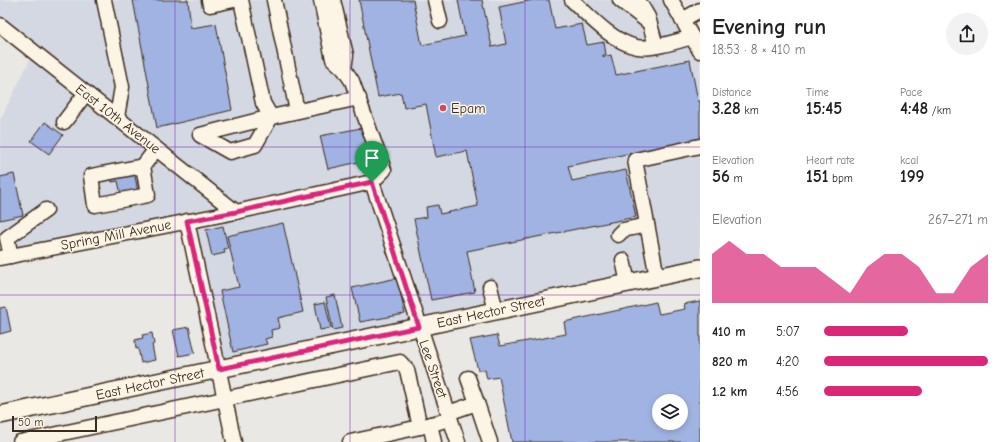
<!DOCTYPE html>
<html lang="en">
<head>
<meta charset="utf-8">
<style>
	:root { --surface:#fff; --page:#f2f2f2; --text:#202124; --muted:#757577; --accent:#db2777 }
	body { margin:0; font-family:"Comic Neue",sans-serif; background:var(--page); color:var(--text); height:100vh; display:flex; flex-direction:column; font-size:15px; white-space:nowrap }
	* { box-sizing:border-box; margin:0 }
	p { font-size:13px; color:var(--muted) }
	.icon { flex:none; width:22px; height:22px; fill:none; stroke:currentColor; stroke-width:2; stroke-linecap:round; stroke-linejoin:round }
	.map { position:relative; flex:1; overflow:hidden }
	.drawer { display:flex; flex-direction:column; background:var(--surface); width:300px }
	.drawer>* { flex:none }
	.buttons { position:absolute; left:652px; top:394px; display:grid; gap:8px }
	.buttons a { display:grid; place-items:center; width:36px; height:36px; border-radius:50%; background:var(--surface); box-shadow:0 2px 6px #0003; font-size:20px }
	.scale { position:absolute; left:12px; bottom:10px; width:85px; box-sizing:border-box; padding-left:4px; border:2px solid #3b2a1e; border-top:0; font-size:11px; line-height:14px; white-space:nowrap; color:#3b2a1e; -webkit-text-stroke:3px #fcf5e5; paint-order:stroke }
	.pin { position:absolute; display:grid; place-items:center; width:34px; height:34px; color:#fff; margin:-41px -17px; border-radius:50% 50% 50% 0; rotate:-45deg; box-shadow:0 0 4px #0007 }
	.pin .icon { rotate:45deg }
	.round { display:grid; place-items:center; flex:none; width:42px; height:42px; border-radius:21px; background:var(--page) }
	.head { display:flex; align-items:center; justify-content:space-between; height:68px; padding:0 12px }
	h1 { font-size:22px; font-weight:700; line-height:30px }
	.metrics { display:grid; grid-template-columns:repeat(3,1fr); gap:6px; height:68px; padding:4px 12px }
	.metrics div { display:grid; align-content:center }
	.metrics b { font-size:17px; font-weight:700 }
	.metrics small { font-size:11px; font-weight:400 }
	.metrics p { font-size:11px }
	.chart { height:112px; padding:8px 12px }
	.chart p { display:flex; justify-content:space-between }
	.chart svg { width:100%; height:72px; margin-top:4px; fill:var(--accent); opacity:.7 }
	ul { padding:0 12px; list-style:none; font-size:13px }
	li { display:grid; grid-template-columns:64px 48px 1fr; align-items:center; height:30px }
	li i { height:10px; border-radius:5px; background:var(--accent) }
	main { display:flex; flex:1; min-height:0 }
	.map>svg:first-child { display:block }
</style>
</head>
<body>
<main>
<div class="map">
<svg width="700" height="442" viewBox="0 0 700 442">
	<rect width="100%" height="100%" fill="#eae8e4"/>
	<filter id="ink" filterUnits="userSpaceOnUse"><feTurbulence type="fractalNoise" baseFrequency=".025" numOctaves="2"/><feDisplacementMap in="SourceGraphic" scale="8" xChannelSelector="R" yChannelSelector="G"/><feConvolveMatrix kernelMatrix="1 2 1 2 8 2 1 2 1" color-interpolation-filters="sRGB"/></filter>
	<g filter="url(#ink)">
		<path fill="#d4d8e3" d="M0,0H671L700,51V268L219,369L187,221L0,259V120L34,52L0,25Z"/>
		<g fill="#a1b3e2" stroke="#3b2a1e" fill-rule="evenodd">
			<path d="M133,0H188L191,28L216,24L232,110L157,128Z"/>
			<path d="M359,0H413L422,45L465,36L458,0H482L492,47L506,44L499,7L533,0H549L555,29L582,24L587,45L604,42L606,55H603V57L611,55L616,75L690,60L698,101H700V139L568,166L572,181L626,170L636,217L467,251L475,292L431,300L414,219L427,217L426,207L438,205L440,214L478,206L467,151L436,157L426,104L404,108L401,93L378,97Z"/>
			<path d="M45,122L63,135L49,154L31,141Z"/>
			<path d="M366,127L373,146L361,148L363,161L328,169L320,136Z"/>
			<path d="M134,171L138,192L121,195L118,181L112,182L111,178Z"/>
			<path d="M14,174L23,215L0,220V177Z"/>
			<path d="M283,223L303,312L278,318L280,328L271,330L272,337L265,339L267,344L233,352L220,291L239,287L227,236Z"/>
			<path d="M223,226L228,248L224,249L225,253L212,256L206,230Z"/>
			<path d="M397,278L405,314L360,322L352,288Z"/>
			<path d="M335,295L342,328L333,330L326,297Z"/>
			<path d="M700,301V442H512L499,377L487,379L485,370H478L470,340L497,335L500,346L566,334L564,322L656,302L659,314L685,309L684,304ZM659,401H681V423H659Z"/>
			<path d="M325,302L331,328L320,330L315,304Z"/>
			<path d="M6,307L11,331L0,334V308Z"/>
			<path d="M189,327L195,353L179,356L173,330Z"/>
			<path d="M152,333L154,344L152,345L155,360L141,363L138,348L136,349L135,340L143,338L142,335Z"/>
		</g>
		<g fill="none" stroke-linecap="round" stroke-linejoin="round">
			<defs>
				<g id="minor">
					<path d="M104,0L122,87L117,117"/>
					<path d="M209,0L210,5L234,0"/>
					<path d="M241,0L263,103L271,117L359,98"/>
					<path d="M274,0L297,111"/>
					<path d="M321,0L333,59L344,69L352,81L384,170L372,182"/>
					<path d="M333,0L346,55L344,69"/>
					<path d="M435,0L440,21"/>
					<path d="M572,0C590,17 613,42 637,47C651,50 678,41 692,37"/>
					<path d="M620,0L647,21"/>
					<path d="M638,0L648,17L656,46"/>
					<path d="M671,0L700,51"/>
					<path d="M682,20L700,10"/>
					<path d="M0,25L236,212"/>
					<path d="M271,117L255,145L230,152L200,135Z"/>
					<path d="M64,122L86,93"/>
					<path d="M143,166L91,176L95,205L148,195L143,166L156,149"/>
					<path d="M372,182L458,442"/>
					<path d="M187,221L234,442"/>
					<path d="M618,235L623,230L647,225"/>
					<path d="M11,256L7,238L46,210"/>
					<path d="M0,258L236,212L372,182"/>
					<path d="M623,260L628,283"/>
					<path d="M657,277L635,160L700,146"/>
					<path d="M490,287L496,311"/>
					<path d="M477,403L490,442"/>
					<path d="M448,413L477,403L468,378"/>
					<path d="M430,424L434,442"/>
					<path d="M20,442L400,362L407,370L420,427L450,419"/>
					<path d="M350,442L420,427"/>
				</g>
				<path id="major" d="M0,415L700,268"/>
			</defs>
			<use href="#minor" stroke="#3b2a1e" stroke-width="17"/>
			<use href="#major" stroke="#3b2a1e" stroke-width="20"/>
			<use href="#minor" stroke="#fcf5e5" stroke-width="14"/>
			<use href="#major" stroke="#fcf5e5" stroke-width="17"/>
		</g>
	</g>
	<g fill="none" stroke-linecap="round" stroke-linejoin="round" filter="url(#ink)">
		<defs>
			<path id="route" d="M372,182L419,327L219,369L187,221L236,212Z"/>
		</defs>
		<use href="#route" stroke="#fff" stroke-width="8"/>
		<use href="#route" stroke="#db2777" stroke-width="5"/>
	</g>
	<path fill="none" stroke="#7b2cbf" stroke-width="1" stroke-opacity="0.55" d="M175,0V442M350,0V442M525,0V442M0,147H700M0,295H700"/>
	<circle fill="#d1495b" stroke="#fcf5e5" stroke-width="1.5" cx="443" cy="108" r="4"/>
	<g text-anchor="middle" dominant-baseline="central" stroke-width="3" stroke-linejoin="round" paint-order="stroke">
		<g font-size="14" fill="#3b2a1e" stroke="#fcf5e5" text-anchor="start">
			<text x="451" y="108">Epam</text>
		</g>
		<g font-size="14" fill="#3b2a1e" stroke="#fcf5e5">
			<text transform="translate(118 119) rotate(38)">East 10th Avenue</text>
			<text transform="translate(116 235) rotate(-11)">Spring Mill Avenue</text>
			<text transform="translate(491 312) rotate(-12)">East Hector Street</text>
			<text transform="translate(433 369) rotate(71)">Lee Street</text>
			<text transform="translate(150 384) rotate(-12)">East Hector Street</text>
		</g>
	</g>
</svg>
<div class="buttons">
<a><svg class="icon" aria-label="layers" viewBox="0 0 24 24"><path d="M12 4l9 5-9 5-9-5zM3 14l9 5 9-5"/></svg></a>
</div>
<div class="scale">50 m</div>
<div class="pin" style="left:372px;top:182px;background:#1e9e55"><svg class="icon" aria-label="arrive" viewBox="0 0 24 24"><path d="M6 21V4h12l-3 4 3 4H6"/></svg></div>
</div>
<section class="drawer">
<div class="head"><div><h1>Evening run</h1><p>18:53 · 8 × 410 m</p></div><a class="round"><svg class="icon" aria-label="share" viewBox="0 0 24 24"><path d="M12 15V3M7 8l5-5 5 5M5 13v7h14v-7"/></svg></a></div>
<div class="metrics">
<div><p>Distance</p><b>3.28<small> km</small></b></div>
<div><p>Time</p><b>15:45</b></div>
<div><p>Pace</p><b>4:48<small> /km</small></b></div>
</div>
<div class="metrics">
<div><p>Elevation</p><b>56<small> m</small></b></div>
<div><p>Heart rate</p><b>151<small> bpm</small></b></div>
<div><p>kcal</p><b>199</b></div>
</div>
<div class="chart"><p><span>Elevation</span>267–271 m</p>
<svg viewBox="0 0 160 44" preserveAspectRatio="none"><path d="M0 44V14L10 6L20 14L30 14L40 22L50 22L60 22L70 30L80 38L90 22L100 14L110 14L120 22L130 38L140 38L150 22L160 14V44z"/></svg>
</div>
<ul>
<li><b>410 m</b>5:07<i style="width:51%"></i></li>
<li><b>820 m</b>4:20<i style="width:100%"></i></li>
<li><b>1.2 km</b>4:56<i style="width:60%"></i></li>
</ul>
</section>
</main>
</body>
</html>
